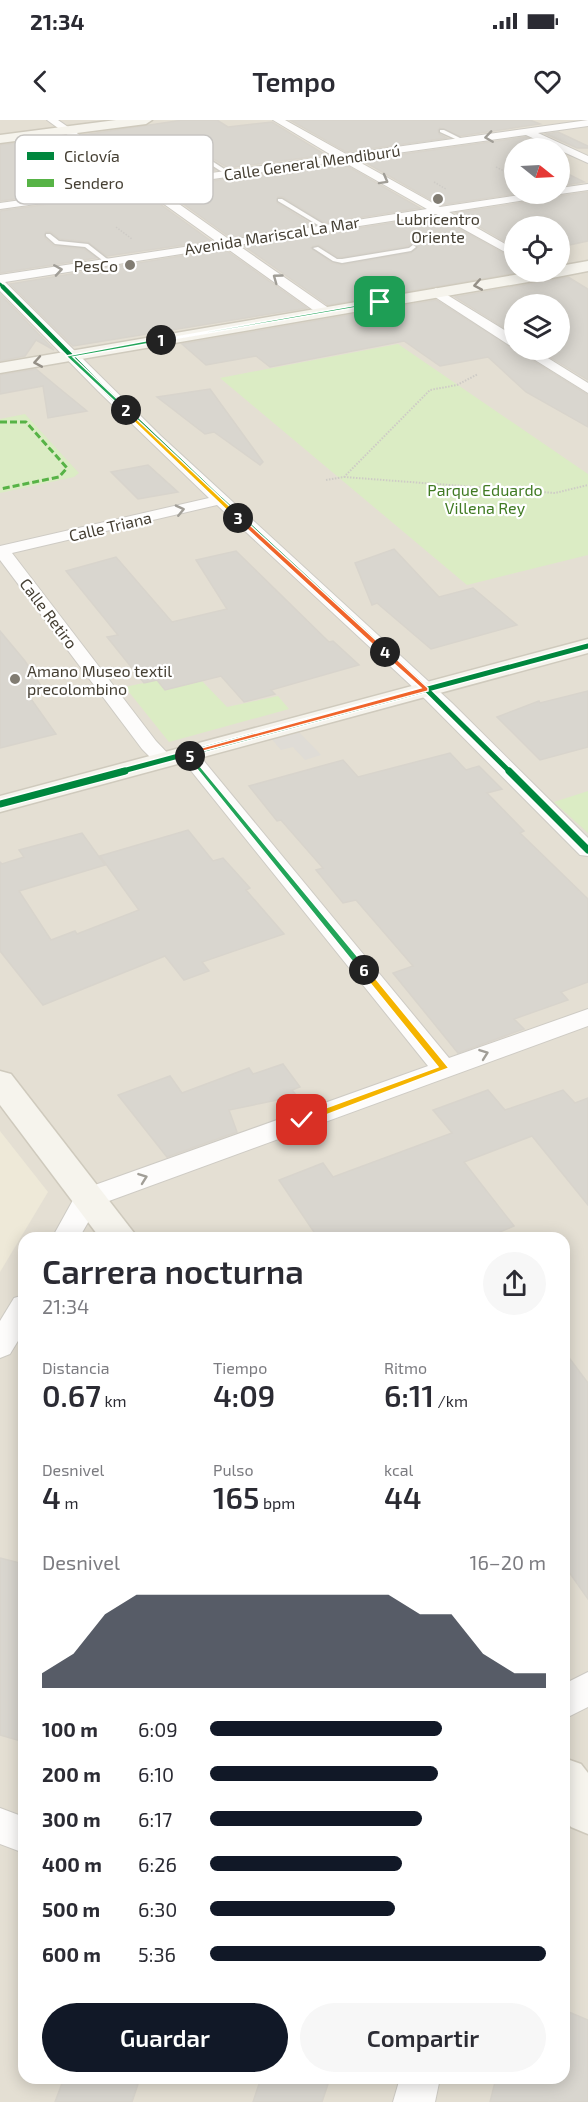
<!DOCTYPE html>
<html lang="es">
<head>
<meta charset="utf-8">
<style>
	:root { --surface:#fff; --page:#f7f7f7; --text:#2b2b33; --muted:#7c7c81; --accent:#111827 }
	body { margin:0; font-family:"Exo 2",sans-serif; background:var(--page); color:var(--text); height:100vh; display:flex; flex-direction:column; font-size:22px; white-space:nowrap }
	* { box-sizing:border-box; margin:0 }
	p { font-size:20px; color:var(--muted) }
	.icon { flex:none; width:33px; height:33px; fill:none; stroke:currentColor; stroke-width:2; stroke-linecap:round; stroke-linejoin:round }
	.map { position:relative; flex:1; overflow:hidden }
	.side { position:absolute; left:18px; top:1112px; width:552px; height:852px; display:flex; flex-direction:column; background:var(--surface); border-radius:18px; box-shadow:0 3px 15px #0003 }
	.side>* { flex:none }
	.needle { width:39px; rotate:108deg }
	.tools { position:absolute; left:504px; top:18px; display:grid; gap:12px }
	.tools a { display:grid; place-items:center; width:66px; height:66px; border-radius:50%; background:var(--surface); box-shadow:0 3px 15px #0003; font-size:30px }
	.pin { position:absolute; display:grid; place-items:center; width:51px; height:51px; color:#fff; margin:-26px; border-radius:12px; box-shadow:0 3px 9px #0006 }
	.km { position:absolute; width:30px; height:30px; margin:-15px; border-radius:50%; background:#222; color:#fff; font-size:16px; line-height:30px; text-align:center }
	.round { display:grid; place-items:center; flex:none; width:63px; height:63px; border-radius:32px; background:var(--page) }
	.headline { display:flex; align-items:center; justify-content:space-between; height:102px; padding:0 24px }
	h1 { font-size:33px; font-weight:600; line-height:45px }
	.stats { display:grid; grid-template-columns:repeat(3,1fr); gap:9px; height:102px; padding:6px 24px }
	.stats div { display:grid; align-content:center }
	.stats b { font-size:30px; font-weight:600 }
	.stats small { font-size:16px; font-weight:400 }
	.stats p { font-size:16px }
	.chart { height:168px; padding:12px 24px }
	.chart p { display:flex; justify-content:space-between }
	.chart svg { width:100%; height:108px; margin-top:6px; fill:var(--accent); opacity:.7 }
	.button { display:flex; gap:12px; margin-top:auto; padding:12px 24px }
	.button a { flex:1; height:69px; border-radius:36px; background:var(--accent); color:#fff; font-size:24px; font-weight:600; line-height:69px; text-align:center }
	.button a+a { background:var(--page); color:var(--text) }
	ul { padding:0 24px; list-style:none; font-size:20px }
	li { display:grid; grid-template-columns:96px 72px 1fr; align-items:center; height:45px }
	li i { height:15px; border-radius:8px; background:var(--accent) }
	.status { display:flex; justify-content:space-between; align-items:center; height:42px; padding:0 30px; background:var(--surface); direction:ltr }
	.status svg { height:16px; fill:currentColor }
	header { display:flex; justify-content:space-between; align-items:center; height:78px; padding:0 24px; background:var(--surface); font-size:27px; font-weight:600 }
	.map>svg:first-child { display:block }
</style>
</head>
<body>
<div class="status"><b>21:34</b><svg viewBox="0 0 49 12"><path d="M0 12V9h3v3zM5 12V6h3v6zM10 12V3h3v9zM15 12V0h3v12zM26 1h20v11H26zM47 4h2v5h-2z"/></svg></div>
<header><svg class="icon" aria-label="back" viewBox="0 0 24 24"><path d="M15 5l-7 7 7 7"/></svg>Tempo<svg class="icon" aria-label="heart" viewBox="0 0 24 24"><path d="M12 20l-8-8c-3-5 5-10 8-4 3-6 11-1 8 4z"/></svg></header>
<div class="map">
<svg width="588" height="1982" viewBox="0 0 588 1982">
	<rect width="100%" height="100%" fill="#f0ede6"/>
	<path fill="#e4dfd3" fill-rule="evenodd" d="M0,0H588V1982H0ZM514,28H560V74H514ZM514,106H560V152H514ZM514,184H560V230H514ZM24,1118H564V1958H24Z"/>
	<path fill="#eee9d8" d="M0,1011L48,1072L0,1152Z"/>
	<g fill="#dbecc4">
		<path d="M398,224L588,354V435L467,465L220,258Z"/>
		<path d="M25,294L79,353L74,357L0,373V299Z"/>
		<path d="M157,560L166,570L202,561L227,587L278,576L289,589L169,622L125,567Z"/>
		<path d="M588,671V713L554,682Z"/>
	</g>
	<path fill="#dfdcd6" d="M297,610L321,635L305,640L293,627L281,630L270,617Z"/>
	<g fill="#d9d6cf" stroke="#d8d4cc" stroke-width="1.5" fill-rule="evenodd">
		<path d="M183,0H217L228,7L272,2L326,35L228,48L188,23H183L182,29L215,50L197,53L185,48L183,50L185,54L148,60L83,15Z"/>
		<path d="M290,0H530L540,4L460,16L440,8L438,10L439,14L447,18L346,32Z"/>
		<path d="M558,12L588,26V28H577L546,14Z"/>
		<path d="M66,17L129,63L0,81V25Z"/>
		<path d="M526,17L550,28H514L515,74L440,85L361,40Z"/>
		<path d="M342,43L420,88L325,103L283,77H278L277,83L313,105L231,118L161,68Z"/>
		<path d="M560,50L584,62L560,66Z"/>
		<path d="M142,71L211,121L107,136L88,122L60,119L51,112H46L45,118L54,126L84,129L96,138L0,153V91Z"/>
		<path d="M588,72V121L560,127V106H514V127L456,93L545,79L552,74L560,76Z"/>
		<path d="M436,96L514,139V152H522L328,185L244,126ZM413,123L418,127L411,133L342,145L332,143L311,128L313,126L319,125L338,137H342L408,126Z"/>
		<path d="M224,129L307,188L73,226L10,164Z"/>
		<path d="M568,157L588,169V260L538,230H560V184H514V214L455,177Z"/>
		<path d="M0,174L54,230L36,220L25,236L0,241Z"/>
		<path d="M436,180L588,275V307L526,272L488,237L440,246L404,221L270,247L256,236L206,245L182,224Z"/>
		<path d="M36,249L54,264L87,291L48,298L43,266L0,274V255Z"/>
		<path d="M210,269L263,342L260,345L214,312L205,314L157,277Z"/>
		<path d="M148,345L178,372L138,379L111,352Z"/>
		<path d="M394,429L439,477L473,468L517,505L431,529L377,483L372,485L355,443Z"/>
		<path d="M236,431L329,522L333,521L359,545L271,570L275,574L244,582L221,556L165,570L157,560L144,563L107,517L118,515L66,451L116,437L172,502L227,489L196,440Z"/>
		<path d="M0,511L25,541L43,569L26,572L56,614L0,628Z"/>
		<path d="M588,571V627L540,640L497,597L539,581L540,583Z"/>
		<path d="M450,633L466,650L479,646L502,669L487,673L524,711L520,713L588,779V862L561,872L568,880L514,899L524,909L458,933L393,853L413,846L356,780L343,783L316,750L323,748L281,700L277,701L249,666L343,640L358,657Z"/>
		<path d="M188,710L213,741L223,738L250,768L246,770L284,814L202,842L209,851L184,860L165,836L43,885L0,831V742L2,744L24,737L19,730L82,713L105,745L19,771L51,820L75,811L77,814L139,790L100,736Z"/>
		<path d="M283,944L300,967L292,970L297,976L229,990L237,1012L167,1037L118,975L170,956L182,973L249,948L253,954Z"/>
		<path d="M488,970L505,990L563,970L575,983L588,978V1085L532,1016L464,1042L514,1106L486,1118H318L279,1060L323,1043L333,1057L452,1013L433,990Z"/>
		<path d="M564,1231L588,1263V1479L564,1445Z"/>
		<path d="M0,1438L24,1444V1622L0,1615Z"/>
		<path d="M564,1890L588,1900V1982H490L496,1958H564Z"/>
		<path d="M64,1958H140L132,1982H55Z"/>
		<path d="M261,1958H330L322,1982H253Z"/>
	</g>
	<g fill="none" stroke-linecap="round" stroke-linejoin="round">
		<defs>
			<g id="lane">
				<path d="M440,10H444L466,21L462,22L440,12Z"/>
				<path d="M183,25H187L232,54L227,55L183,27Z"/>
				<path d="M185,50H189L200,58L195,59L185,52Z"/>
				<path d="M278,79H282L328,107L323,108L278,81Z"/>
				<path d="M46,114H50L59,121L88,124L111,142L106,143L85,127L55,124L46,116Z"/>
				<path d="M413,125L416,127L411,131L342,143L333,141L313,128L318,127L337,139H342L409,128Z"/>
			</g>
			<g id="street">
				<path d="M47,0H58L147,62L333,36L273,0H285L346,34L588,0V6L538,13L588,36V43L526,15L354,39L440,87L527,74H550L545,77L449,92L514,129V137L436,94L238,125L330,189L331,192L330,195H320L225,127L5,162L161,316L452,583L588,718V736L580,735L417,571L217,385L12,433L156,621L173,639L170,643H156L142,629L0,440V426L209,378L98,271L0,171V155L217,122L143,69L0,89V83L135,64ZM342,41L427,89L230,120L155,67Z"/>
				<path d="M588,64V70L560,74H557H560V68Z"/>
				<path d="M436,168L514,216V226L509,225L432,175L430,172Z"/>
				<path d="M519,230H535L588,263V273Z"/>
				<path d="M187,627L194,629L449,938L588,889V906L98,1085L79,1118H52L78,1071L428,946L180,637L177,633L180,629Z"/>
				<path d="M24,1175V1211L10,1234L0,1238V1201L14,1178Z"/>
				<path d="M588,1552V1587L564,1599V1564Z"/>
				<path d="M0,1688L24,1697V1733L0,1724Z"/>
				<path d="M400,1958H440L435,1982H393Z"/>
			</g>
			<g id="secondary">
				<path d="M116,0H152L146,4L0,23V15Z"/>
				<path d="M588,141V151L557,157L0,253V243L532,152H560V146Z"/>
				<path d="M588,519V533L0,692V676Z"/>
				<path d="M0,951L11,954L138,1118H100L0,985Z"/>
				<path d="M564,1638L581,1644L588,1653V1714L571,1707L564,1698Z"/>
			</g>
		</defs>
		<use href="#lane" stroke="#cecbc4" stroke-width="3"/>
		<use href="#street" stroke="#cecbc4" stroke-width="2"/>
		<use href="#secondary" stroke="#cfcabd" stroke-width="3"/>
		<g stroke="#cecbc6" stroke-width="1.5" stroke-dasharray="1.5 1.5" stroke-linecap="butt">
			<path d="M496,47L514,56"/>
			<path d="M434,62L446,69"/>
			<path d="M116,107L132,119"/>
		</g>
		<g stroke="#cecbc6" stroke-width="2" stroke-dasharray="1.5 1.5" stroke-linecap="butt">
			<path d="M344,357L555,373L588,365"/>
			<path d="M326,360L344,357L430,270L457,265L478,254"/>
		</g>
		<use href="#lane" fill="#fdfcfb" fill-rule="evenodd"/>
		<use href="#street" fill="#fdfcfb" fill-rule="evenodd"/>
		<use href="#secondary" fill="#f6f4ed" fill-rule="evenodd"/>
		<path stroke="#57b346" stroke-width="3" stroke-dasharray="7 3" stroke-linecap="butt" d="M0,302H26L67,348L59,357L0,369"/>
		<defs>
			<path id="cycleway-far3" d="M0,164L5,169"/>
			<path id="cycleway-far2" d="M3,167L103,268L223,382"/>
			<g id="cycleway-far1">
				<path d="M221,380L424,567L510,652"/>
				<path d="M119,652L588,526"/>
			</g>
			<g id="cycleway">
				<path d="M509,651L588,730"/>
				<path d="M0,684L125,651"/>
			</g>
		</defs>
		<use href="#cycleway-far3" stroke="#fff" stroke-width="4.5"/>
		<use href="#cycleway-far2" stroke="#fff" stroke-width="7"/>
		<use href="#cycleway-far1" stroke="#fff" stroke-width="8"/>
		<use href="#cycleway" stroke="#fff" stroke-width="10"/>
		<use href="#cycleway-far3" stroke="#00873e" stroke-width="3"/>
		<use href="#cycleway-far2" stroke="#00873e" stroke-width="4.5"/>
		<use href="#cycleway-far1" stroke="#00873e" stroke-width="5"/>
		<use href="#cycleway" stroke="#00873e" stroke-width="7"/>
	</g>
	<defs><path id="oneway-chevron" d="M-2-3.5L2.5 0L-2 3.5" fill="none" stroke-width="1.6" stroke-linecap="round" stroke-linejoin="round" transform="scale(1.5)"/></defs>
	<g stroke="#a19e97">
		<use href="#oneway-chevron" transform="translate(489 17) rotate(172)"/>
		<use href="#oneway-chevron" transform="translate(384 60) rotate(29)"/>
		<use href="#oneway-chevron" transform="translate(58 150) rotate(-9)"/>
		<use href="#oneway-chevron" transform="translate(277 158) rotate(-144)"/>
		<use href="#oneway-chevron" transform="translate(180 390) rotate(-13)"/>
		<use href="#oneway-chevron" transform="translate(484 934) rotate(-20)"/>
		<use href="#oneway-chevron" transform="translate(143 1058) rotate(-20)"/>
	</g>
	<g stroke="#959087">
		<use href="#oneway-chevron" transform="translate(478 165) rotate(170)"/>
		<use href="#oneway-chevron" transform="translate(38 242) rotate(170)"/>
	</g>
	<path fill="#22a559" stroke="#fff" stroke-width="1.5" d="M380,181L382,183L161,221L159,220Z"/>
	<path fill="#22a559" stroke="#fff" stroke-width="1.5" d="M161,218L163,221L73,237L128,289L126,292L66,236Z"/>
	<path fill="#f5b400" stroke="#fff" stroke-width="1.5" d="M126,289L240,396V399H236L124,292Z"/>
	<path fill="#f0652b" stroke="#fff" stroke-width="1.5" d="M236,396H240L388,531V534H383L236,399Z"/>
	<path fill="#f0652b" stroke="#fff" stroke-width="1.5" d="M383,531H388L428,568V571L192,634L193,638H188L183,633L421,568L383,534Z"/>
	<path fill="#22a559" stroke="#fff" stroke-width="1.5" d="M190,634L367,848V852H361L188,638V635Z"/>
	<path fill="#f5b400" stroke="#fff" stroke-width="1.5" d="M361,848H367L449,948L305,1003H298V998L438,947L361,852Z"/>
	<g fill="#817c72" stroke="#fff" stroke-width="2">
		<circle cx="438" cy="79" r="6"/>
		<circle cx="130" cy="145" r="6"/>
		<circle cx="15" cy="559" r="6"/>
	</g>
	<g text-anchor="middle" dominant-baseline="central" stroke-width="4.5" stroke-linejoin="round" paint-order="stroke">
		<g font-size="16" fill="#453f33" stroke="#fff">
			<text transform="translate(312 42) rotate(-8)">Calle General Mendiburú</text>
			<text transform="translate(272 115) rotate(-9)">Avenida Mariscal La Mar</text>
			<text transform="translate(110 406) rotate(-13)">Calle Triana</text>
			<text transform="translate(49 493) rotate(53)">Calle Retiro</text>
		</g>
		<g font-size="16" fill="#453f33" stroke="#fff">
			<text x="438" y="98">Lubricentro<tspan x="438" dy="18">Oriente</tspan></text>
			<text x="118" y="145" text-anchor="end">PesCo</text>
			<text x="27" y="550" text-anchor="start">Amano Museo textil<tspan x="27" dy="18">precolombino</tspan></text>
		</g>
		<g font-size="16" fill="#407a23" stroke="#fff">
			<text x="485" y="369">Parque Eduardo<tspan x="485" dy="18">Villena Rey</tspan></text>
		</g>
	</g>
	<rect x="15" y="15" width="198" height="69" rx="9" fill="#fff" stroke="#c7c5c2" stroke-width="1.5"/>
	<rect x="27" y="32" width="27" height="8" fill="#00873e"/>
	<rect x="27" y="59" width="27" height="8" fill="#57b346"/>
	<g font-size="16" fill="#453f33">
		<text x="64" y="42">Ciclovía</text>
		<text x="64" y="69">Sendero</text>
	</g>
</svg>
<div class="tools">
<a><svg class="needle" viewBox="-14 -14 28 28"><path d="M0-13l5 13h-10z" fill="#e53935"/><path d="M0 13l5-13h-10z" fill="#7c7c81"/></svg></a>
<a><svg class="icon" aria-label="locate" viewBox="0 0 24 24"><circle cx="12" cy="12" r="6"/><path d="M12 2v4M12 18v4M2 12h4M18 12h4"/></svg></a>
<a><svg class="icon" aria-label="layers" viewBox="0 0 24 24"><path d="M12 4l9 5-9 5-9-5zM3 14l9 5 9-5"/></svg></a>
</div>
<div class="pin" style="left:380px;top:182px;background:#1e9e55"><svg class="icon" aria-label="arrive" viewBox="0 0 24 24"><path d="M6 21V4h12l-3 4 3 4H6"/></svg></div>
<div class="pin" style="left:302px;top:1000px;background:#d93025"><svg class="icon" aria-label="check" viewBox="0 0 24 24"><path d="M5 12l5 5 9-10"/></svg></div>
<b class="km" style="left:161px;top:220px">1</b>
<b class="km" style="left:126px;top:290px">2</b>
<b class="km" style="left:238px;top:398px">3</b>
<b class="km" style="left:385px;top:532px">4</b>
<b class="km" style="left:190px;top:636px">5</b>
<b class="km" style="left:364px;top:850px">6</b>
<section class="side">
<div class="headline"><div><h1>Carrera nocturna</h1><p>21:34</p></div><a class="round"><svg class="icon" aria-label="share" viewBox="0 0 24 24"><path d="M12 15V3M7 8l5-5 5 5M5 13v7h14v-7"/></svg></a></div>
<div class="stats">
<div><p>Distancia</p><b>0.67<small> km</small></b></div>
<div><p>Tiempo</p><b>4:09</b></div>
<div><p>Ritmo</p><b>6:11<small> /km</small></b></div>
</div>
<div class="stats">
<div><p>Desnivel</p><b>4<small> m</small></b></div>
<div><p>Pulso</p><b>165<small> bpm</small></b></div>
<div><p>kcal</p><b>44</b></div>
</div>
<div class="chart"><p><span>Desnivel</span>16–20 m</p>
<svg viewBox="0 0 160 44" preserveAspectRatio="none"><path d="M0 44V38L10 30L20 14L30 6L40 6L50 6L60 6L70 6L80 6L90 6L100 6L110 6L120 14L130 14L140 30L150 38L160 38V44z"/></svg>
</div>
<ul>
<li><b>100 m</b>6:09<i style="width:69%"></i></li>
<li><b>200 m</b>6:10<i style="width:68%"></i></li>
<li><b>300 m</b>6:17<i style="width:63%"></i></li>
<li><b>400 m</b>6:26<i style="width:57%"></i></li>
<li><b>500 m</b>6:30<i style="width:55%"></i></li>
<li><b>600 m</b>5:36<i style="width:100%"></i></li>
</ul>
<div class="button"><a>Guardar</a><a>Compartir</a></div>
</section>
</div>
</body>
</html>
